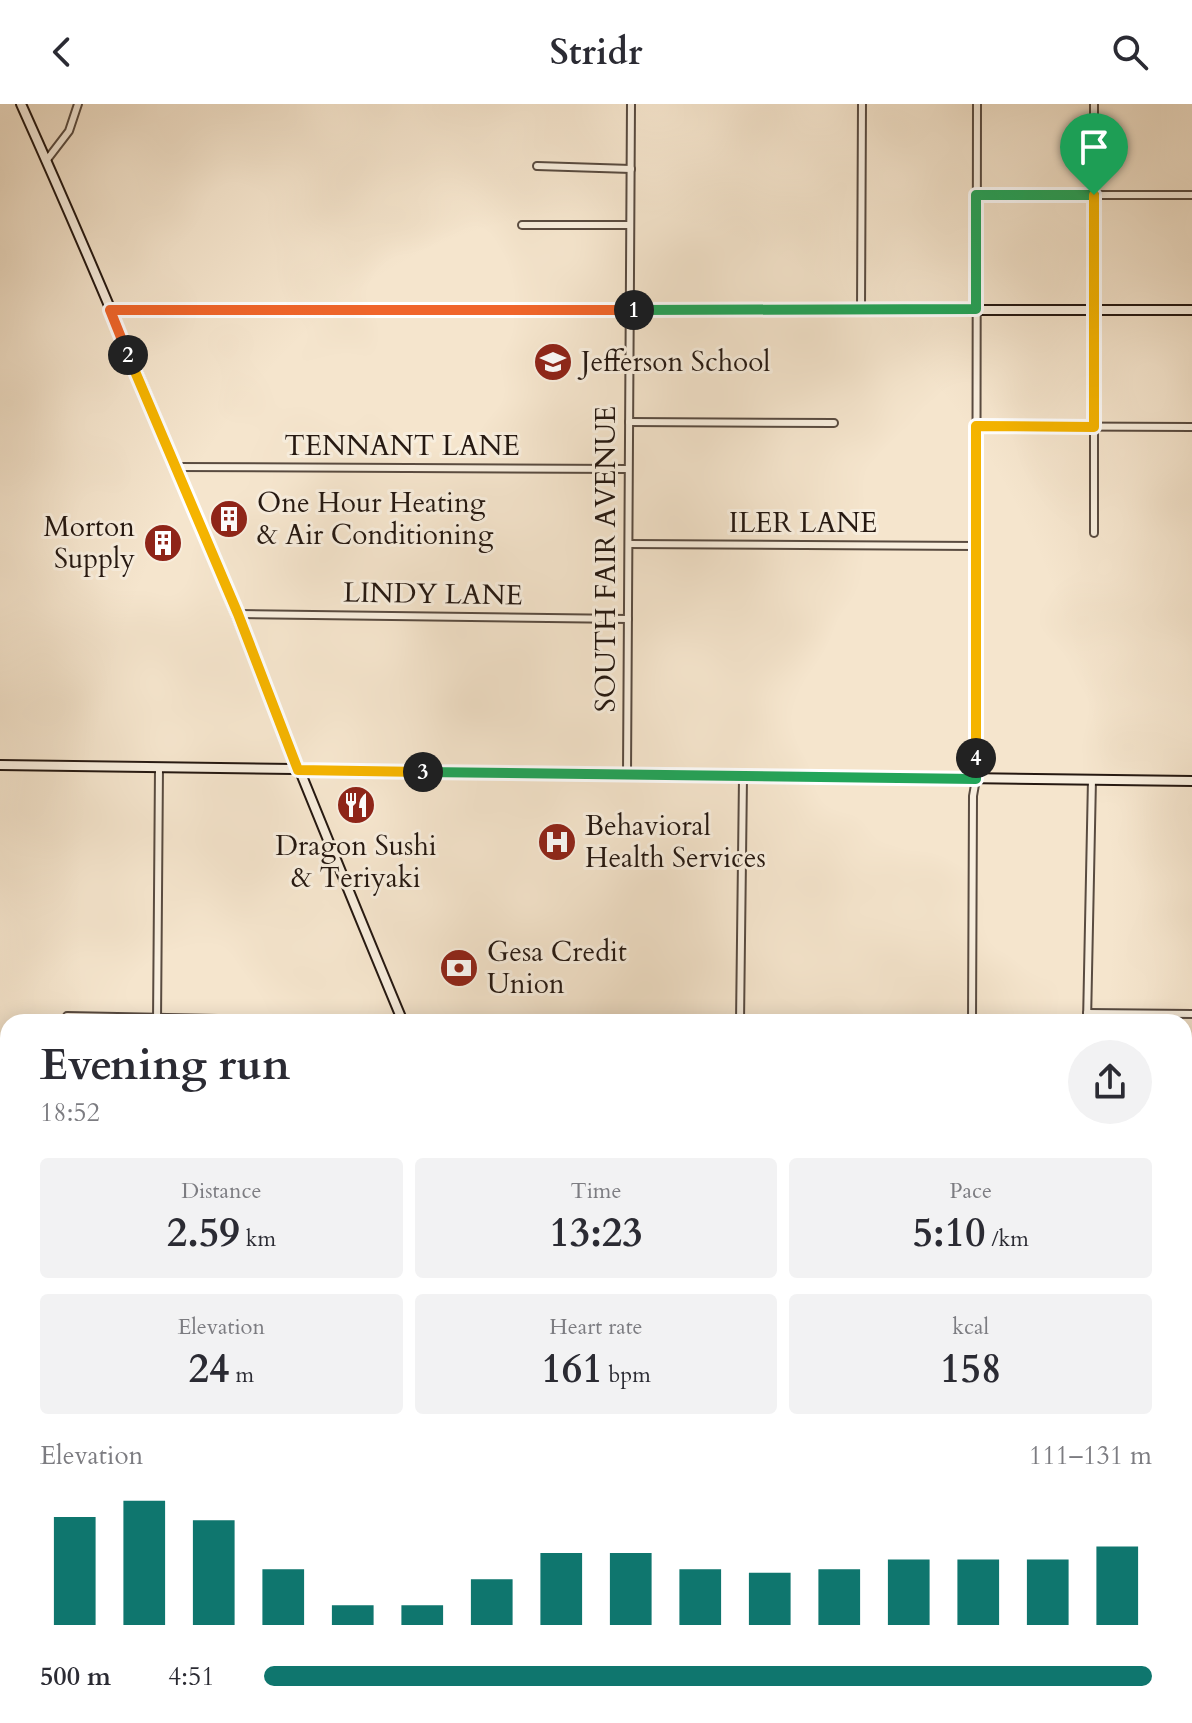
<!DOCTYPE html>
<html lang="en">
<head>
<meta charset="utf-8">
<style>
	:root { --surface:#fff; --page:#f2f2f3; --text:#2b2b33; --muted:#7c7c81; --accent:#0f766e }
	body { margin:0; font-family:Cardo,serif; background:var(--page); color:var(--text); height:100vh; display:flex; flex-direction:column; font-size:30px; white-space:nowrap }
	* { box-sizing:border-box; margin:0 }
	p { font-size:26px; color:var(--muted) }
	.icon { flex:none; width:44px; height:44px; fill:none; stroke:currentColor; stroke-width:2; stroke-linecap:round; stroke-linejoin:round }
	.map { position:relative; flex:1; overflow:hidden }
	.details { position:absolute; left:0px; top:910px; width:1192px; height:710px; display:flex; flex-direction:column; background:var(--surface); border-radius:24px 24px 0 0; box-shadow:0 4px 20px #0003 }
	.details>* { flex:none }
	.pin { position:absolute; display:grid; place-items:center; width:68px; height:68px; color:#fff; margin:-82px -34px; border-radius:50% 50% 50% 0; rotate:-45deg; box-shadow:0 0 8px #0007 }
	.pin .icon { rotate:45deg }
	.km { position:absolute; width:40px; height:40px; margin:-20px; border-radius:50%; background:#222; color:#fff; font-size:22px; line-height:40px; text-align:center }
	.round { display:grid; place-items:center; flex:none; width:84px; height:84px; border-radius:42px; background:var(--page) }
	.overview { display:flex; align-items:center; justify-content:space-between; height:136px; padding:0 40px }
	h1 { font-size:44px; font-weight:800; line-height:60px }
	.figures { display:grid; grid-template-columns:repeat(3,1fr); gap:12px; height:136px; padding:8px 40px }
	.figures div { display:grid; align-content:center; border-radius:8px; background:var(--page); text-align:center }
	.figures b { font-size:40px; font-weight:800 }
	.figures small { font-size:22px; font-weight:400 }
	.figures p { font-size:22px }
	.chart { height:224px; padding:16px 40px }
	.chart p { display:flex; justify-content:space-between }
	.chart svg { width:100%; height:144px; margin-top:8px; stroke:var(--accent); stroke-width:6 }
	ul { padding:0 40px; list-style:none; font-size:26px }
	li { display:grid; grid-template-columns:128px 96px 1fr; align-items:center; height:60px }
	li i { height:20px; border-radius:10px; background:var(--accent) }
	header { display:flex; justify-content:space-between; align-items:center; height:104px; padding:0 40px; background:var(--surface); font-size:36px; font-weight:800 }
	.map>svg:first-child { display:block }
</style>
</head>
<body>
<header><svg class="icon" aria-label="back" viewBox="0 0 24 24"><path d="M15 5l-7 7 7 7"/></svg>Stridr<svg class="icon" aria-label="search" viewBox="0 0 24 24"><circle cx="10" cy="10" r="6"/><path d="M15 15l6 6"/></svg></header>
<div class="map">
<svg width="1192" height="1619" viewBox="0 0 1192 1619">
	<rect width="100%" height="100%" fill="#f5e5cd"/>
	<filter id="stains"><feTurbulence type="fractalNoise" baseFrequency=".0025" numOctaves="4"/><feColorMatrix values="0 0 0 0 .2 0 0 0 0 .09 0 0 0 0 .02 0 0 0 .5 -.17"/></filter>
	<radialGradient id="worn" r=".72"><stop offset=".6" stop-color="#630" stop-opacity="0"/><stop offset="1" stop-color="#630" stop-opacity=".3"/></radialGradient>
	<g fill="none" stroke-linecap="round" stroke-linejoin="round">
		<defs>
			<g id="street">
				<path d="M1094,0V429"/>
				<path d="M46,57L69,27L78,0"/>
				<path d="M537,62L631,65"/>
				<path d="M976,91H1192"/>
				<path d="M522,121H630"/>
				<path d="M861,205L862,0"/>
				<path d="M629,318L834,319"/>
				<path d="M976,322L1192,323"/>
				<path d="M175,363L628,365"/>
				<path d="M629,440L976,442"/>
				<path d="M238,510L628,515"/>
				<path d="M627,671L631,0"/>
				<path d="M1087,909L1192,910"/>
				<path d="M67,912L362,918"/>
				<path d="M157,918L159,664"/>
				<path d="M740,918L743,673"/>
				<path d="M972,918L973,692L976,675L977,0"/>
				<path d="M1087,918L1092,675"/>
				<path d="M1184,1141H1192"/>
				<path d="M1098,1619V1612"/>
			</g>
			<g id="secondary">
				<path d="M21,0C157,302 275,612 403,918"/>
				<path d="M110,206H1192"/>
				<path d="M0,661L1192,677"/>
				<path d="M0,1591H8"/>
				<path d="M1184,1607H1192"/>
				<path d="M696,1612L700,1619"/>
			</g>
		</defs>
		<use href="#street" stroke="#594b40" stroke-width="10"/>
		<use href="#secondary" stroke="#251811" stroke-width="12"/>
		<use href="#street" stroke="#f8eede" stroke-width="6"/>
		<use href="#secondary" stroke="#f8eede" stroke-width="8"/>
		<g stroke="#251811" stroke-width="2" stroke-dasharray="14 14" stroke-linecap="butt">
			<path d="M0,952L8,976"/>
			<path d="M0,986L8,1010"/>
			<path d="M0,1068L8,1092"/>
			<path d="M0,1219L8,1243"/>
			<path d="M0,1398L8,1401"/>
			<path d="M132,1612L134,1619"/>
			<path d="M220,1612L222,1619"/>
		</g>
	</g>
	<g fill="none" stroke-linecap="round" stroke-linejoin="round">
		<defs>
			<path id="split-1" d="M634,206L976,205V91H1094"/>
			<path id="split-2" d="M128,251L110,206H634"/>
			<path id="split-3" d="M128,251L238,510L298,666L423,668"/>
			<path id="split-4" d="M423,668L976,675V654"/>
			<path id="split-5" d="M976,654V322L1094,323V91"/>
		</defs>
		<use href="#split-1" stroke="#fff" stroke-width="16"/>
		<use href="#split-2" stroke="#fff" stroke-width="16"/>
		<use href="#split-3" stroke="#fff" stroke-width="16"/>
		<use href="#split-4" stroke="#fff" stroke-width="16"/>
		<use href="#split-5" stroke="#fff" stroke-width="16"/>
		<use href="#split-1" stroke="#22a559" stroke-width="10"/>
		<use href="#split-2" stroke="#f0652b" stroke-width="10"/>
		<use href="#split-3" stroke="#f5b400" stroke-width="10"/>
		<use href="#split-4" stroke="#22a559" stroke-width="10"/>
		<use href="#split-5" stroke="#f5b400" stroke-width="10"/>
	</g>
	<defs>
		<symbol id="school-disc" viewBox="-11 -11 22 22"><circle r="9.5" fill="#8f2418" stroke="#f8eede"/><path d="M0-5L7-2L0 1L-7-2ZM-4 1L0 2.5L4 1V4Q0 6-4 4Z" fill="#fff"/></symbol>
		<symbol id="building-disc" viewBox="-11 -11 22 22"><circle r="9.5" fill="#8f2418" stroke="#f8eede"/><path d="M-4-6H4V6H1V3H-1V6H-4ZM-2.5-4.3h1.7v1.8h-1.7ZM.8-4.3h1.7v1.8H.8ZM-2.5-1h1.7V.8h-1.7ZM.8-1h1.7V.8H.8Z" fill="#fff"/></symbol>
		<symbol id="restaurant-disc" viewBox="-11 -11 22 22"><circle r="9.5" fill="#8f2418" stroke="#f8eede"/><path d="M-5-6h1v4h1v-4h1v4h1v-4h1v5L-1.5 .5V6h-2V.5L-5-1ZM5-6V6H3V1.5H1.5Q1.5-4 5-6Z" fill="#fff"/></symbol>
		<symbol id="hospital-disc" viewBox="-11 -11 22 22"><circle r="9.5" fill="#8f2418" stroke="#f8eede"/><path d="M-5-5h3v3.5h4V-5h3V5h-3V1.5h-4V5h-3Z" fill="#fff"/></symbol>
		<symbol id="bank-disc" viewBox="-11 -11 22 22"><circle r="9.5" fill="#8f2418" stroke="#f8eede"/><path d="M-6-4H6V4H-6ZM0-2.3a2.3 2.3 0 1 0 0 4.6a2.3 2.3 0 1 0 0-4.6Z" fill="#fff"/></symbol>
	</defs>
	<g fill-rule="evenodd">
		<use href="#school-disc" x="531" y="236" width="44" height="44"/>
		<use href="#building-disc" x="207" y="393" width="44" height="44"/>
		<use href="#building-disc" x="141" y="417" width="44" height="44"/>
		<use href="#restaurant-disc" x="334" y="679" width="44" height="44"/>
		<use href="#hospital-disc" x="535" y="716" width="44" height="44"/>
		<use href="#bank-disc" x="437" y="842" width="44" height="44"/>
	</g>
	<g text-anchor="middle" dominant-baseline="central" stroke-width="6" stroke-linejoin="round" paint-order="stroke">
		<g font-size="28" fill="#251811" stroke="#f8eede" text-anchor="start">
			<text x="581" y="258">Jefferson School</text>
			<text x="257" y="399">One Hour Heating<tspan x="257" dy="32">&amp; Air Conditioning</tspan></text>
			<text x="135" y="423" text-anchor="end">Morton<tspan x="135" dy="32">Supply</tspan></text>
			<text x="585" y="722">Behavioral<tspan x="585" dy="32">Health Services</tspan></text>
			<text x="356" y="742" text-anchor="middle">Dragon Sushi<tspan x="356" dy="32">&amp; Teriyaki</tspan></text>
			<text x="487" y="848">Gesa Credit<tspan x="487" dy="32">Union</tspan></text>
		</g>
		<g font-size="28" fill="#251811" stroke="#f8eede">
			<text x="402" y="342">TENNANT LANE</text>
			<text x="803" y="419">ILER LANE</text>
			<text transform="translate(606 455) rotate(-90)">SOUTH FAIR AVENUE</text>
			<text transform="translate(433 490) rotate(1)">LINDY LANE</text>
		</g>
	</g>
	<rect width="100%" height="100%" filter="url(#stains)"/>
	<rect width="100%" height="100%" fill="url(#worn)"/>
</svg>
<div class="pin" style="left:1094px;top:91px;background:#1e9e55"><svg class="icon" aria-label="arrive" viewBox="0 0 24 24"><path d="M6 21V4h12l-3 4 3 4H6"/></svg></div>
<b class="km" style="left:634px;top:206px">1</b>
<b class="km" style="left:128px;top:251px">2</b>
<b class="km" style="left:423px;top:668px">3</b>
<b class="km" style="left:976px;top:654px">4</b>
<section class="details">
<div class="overview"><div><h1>Evening run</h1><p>18:52</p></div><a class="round"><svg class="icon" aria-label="share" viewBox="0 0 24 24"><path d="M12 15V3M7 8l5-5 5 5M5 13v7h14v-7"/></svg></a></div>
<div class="figures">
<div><p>Distance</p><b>2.59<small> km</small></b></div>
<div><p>Time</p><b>13:23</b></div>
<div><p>Pace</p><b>5:10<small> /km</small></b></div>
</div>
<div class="figures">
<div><p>Elevation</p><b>24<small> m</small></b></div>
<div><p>Heart rate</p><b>161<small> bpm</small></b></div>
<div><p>kcal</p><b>158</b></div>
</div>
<div class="chart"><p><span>Elevation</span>111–131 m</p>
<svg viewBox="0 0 160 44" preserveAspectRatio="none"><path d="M5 44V11M15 44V6M25 44V12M35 44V27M45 44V38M55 44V38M65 44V30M75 44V22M85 44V22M95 44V27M105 44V28M115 44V27M125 44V24M135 44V24M145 44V24M155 44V20"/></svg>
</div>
<ul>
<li><b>500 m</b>4:51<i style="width:100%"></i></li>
</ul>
</section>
</div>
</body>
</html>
